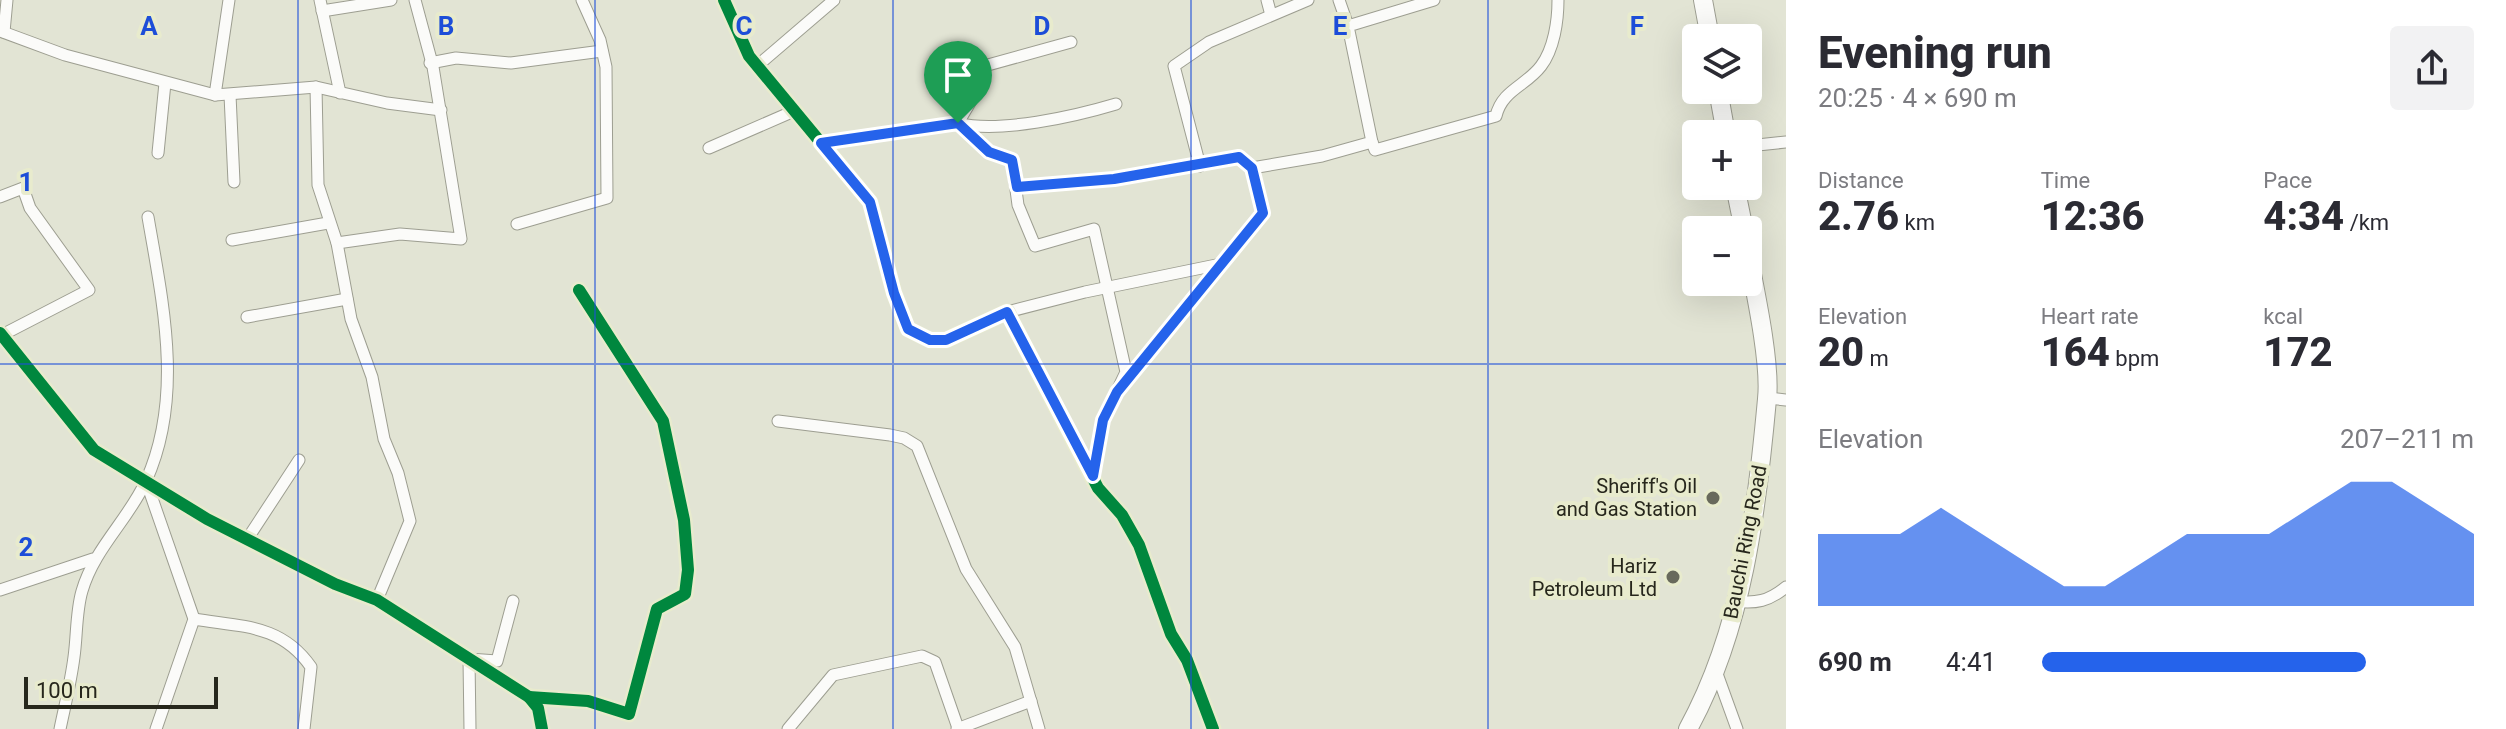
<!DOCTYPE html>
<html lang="en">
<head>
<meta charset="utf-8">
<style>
	:root { --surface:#fff; --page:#f2f2f3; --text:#2b2b33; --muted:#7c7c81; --accent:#2563eb }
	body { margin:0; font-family:Roboto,sans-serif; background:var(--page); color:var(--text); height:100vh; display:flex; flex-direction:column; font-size:30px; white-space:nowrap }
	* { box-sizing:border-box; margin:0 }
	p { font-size:26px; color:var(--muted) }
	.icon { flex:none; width:44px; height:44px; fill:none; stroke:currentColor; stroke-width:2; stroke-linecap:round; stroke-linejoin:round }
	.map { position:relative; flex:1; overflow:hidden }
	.drawer { display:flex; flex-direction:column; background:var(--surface); width:720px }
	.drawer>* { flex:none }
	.controls { position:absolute; left:1682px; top:24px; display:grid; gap:16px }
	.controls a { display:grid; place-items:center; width:80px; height:80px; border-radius:8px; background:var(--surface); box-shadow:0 8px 32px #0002; font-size:40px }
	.scale { position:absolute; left:24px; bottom:20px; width:194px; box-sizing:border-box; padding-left:8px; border:4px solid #27271c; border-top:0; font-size:22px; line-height:28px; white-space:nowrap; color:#27271c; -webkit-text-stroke:6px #e8ebcd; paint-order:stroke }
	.pin { position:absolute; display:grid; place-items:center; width:68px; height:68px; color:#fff; margin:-82px -34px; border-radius:50% 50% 50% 0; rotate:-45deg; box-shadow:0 0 8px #0007 }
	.pin .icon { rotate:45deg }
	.round { display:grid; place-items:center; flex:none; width:84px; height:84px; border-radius:8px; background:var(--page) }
	.headline { display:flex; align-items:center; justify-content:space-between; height:136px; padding:0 32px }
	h1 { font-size:44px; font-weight:800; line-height:60px }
	.metrics { display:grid; grid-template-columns:repeat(3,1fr); gap:12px; height:136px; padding:8px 32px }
	.metrics div { display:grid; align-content:center }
	.metrics b { font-size:40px; font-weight:800 }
	.metrics small { font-size:22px; font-weight:400 }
	.metrics p { font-size:22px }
	.chart { height:224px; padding:16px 32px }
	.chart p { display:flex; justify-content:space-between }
	.chart svg { width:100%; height:144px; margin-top:8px; fill:var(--accent); opacity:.7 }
	ul { padding:0 32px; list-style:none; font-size:26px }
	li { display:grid; grid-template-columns:128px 96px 1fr; align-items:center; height:60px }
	li i { height:20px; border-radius:10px; background:var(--accent) }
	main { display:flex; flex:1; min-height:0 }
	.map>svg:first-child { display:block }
</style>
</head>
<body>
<main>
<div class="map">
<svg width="1786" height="729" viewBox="0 0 1786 729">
	<rect width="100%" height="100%" fill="#e2e4d4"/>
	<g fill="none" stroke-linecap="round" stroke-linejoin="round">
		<defs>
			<g id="minor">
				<path d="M320,0L340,93"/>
				<path d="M724,0L749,56L870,202L894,293L908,329L930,340H946L1007,312L1098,488L1122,515L1139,545L1171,634L1187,660L1213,729"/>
				<path d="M1267,0L1271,15"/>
				<path d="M1339,0L1348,26"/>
				<path d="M322,11L391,0"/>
				<path d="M0,31L65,55L215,95L316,87L387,103L441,110"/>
				<path d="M4,32L7,0"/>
				<path d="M1071,42L977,68L971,101L958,123C998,134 1076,116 1116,104"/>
				<path d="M430,63L456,58L511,63L602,51"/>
				<path d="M757,66L834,0"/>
				<path d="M316,87L318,185L337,243L351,319L372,377L384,439L398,473L410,521L377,600"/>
				<path d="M215,95L229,0"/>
				<path d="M230,95L234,182"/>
				<path d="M1372,142L1375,150L1496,116C1502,90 1526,86 1541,66C1554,49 1558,21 1558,0"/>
				<path d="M821,143L958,123L989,152L1012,160L1018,205L1035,246L1094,229L1126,372L1103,420L1093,476"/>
				<path d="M1748,146L1786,142"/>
				<path d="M709,148L794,111"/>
				<path d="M158,153L165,83"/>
				<path d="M1200,166L1174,66L1209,42L1308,0"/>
				<path d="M1252,168L1322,156L1372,142L1348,26L1434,0"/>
				<path d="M1017,187L1114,179L1239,157L1252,168L1263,213L1124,383"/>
				<path d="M0,197L23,188L30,208L89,290L2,335"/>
				<path d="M517,224L607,198L606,67L600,40L582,0"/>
				<path d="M232,240L328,223"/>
				<path d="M337,243L400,234L461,239L433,67L415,0"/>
				<path d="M1007,312L1085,292L1221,264"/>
				<path d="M247,317L347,299"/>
				<path d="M0,333L94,450L207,519L335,584L377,600L529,697L538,708L542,729"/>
				<path d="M1768,398L1786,400"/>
				<path d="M778,421L890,435L904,438L917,446L966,569L1015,647L1039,729"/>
				<path d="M146,481L194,619L156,729"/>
				<path d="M248,538L299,460"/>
				<path d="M0,590L93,559"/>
				<path d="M1734,601C1756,604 1769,601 1786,587"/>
				<path d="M194,619C242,627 281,624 311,667L304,729"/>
				<path d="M1716,671L1737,729"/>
				<path d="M529,697L588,701L629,714L657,609L685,594L688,570L684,520L663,421L579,290"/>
				<path d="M60,729C65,705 71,681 74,657C77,636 76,611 82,591C94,549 128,520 146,481C184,397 163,304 148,217"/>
				<path d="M470,729L469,659L497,661L513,601"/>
				<path d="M788,729L833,675L922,656L935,662L958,728"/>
				<path d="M957,729L1031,701"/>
			</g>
			<g id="primary">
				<path d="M1703,0L1710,38"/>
				<path d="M1718,90L1726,134"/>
				<path d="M1735,186L1744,230"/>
				<path d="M1688,729C1743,629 1757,510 1767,399C1771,364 1755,290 1748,254"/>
			</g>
		</defs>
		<use href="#minor" stroke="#9d9e91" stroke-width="13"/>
		<use href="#primary" stroke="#9d9e91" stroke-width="20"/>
		<use href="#minor" stroke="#fbfbf9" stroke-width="11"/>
		<use href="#primary" stroke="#fbfbf9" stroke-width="18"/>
		<defs>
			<g id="cycleway">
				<path d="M724,0L749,56L870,202L894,293L908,329L930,340H946L1007,312L1098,488L1122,515L1139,545L1171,634L1187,660L1213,729"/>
				<path d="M0,333L94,450L207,519L335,584L377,600L529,697L538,708L542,729"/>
				<path d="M529,697L588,701L629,714L657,609L685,594L688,570L684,520L663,421L579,290"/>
			</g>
		</defs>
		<use href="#cycleway" stroke="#e8ebcd" stroke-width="17"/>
		<use href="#cycleway" stroke="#00873e" stroke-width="12"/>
	</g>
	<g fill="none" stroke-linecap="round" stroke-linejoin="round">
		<defs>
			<path id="route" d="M958,123L989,152L1012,160L1017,187L1114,179L1239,157L1252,168L1263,213L1117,392L1103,420L1093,476L1007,312L946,340H930L908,329L894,293L870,202L821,143Z"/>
		</defs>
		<use href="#route" stroke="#fff" stroke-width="16"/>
		<use href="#route" stroke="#2563eb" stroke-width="10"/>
	</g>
	<path fill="none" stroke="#1d4ed8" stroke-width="2" stroke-opacity="0.55" d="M298,0V729M595,0V729M893,0V729M1191,0V729M1488,0V729M0,364H1786"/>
	<g fill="#68695c" stroke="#e8ebcd" stroke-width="3">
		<circle cx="1713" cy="498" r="8"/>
		<circle cx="1673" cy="577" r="8"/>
	</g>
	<g text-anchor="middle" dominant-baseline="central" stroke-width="8" stroke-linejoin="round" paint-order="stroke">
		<g font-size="20" fill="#27271c" stroke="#e8ebcd" text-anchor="end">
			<text x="1697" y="486">Sheriff's Oil<tspan x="1697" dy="23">and Gas Station</tspan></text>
			<text x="1657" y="566">Hariz<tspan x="1657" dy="23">Petroleum Ltd</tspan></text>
		</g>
		<g font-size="20" fill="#27271c" stroke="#e8ebcd">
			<text transform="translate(1745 542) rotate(-79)">Bauchi Ring Road</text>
		</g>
	</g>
	<g font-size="26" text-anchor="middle" font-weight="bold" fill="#1d4ed8" stroke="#e8ebcd" stroke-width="8" stroke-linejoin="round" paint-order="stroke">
		<text x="149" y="35">A</text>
		<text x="446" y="35">B</text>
		<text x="744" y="35">C</text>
		<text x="1042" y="35">D</text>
		<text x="1340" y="35">E</text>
		<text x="1637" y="35">F</text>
		<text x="26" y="191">1</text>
		<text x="26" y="556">2</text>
	</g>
</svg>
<div class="controls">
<a><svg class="icon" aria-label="layers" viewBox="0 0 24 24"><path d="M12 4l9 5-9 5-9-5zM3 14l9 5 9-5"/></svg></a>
<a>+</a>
<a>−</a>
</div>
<div class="scale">100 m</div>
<div class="pin" style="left:958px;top:123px;background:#1e9e55"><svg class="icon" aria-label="arrive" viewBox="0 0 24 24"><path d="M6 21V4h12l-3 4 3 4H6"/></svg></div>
</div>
<section class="drawer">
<div class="headline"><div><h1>Evening run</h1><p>20:25 · 4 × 690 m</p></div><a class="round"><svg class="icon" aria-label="share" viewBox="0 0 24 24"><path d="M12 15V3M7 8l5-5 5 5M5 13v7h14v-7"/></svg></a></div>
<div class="metrics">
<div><p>Distance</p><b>2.76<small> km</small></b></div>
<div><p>Time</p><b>12:36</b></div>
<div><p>Pace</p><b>4:34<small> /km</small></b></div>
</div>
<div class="metrics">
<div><p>Elevation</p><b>20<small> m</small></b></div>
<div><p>Heart rate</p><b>164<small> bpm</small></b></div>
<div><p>kcal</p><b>172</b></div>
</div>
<div class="chart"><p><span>Elevation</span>207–211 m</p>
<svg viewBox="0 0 160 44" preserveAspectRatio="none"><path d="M0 44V22L10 22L20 22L30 14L40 22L50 30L60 38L70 38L80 30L90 22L100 22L110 22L120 14L130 6L140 6L150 14L160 22V44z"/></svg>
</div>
<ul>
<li><b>690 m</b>4:41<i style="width:75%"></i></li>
</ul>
</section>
</main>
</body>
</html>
